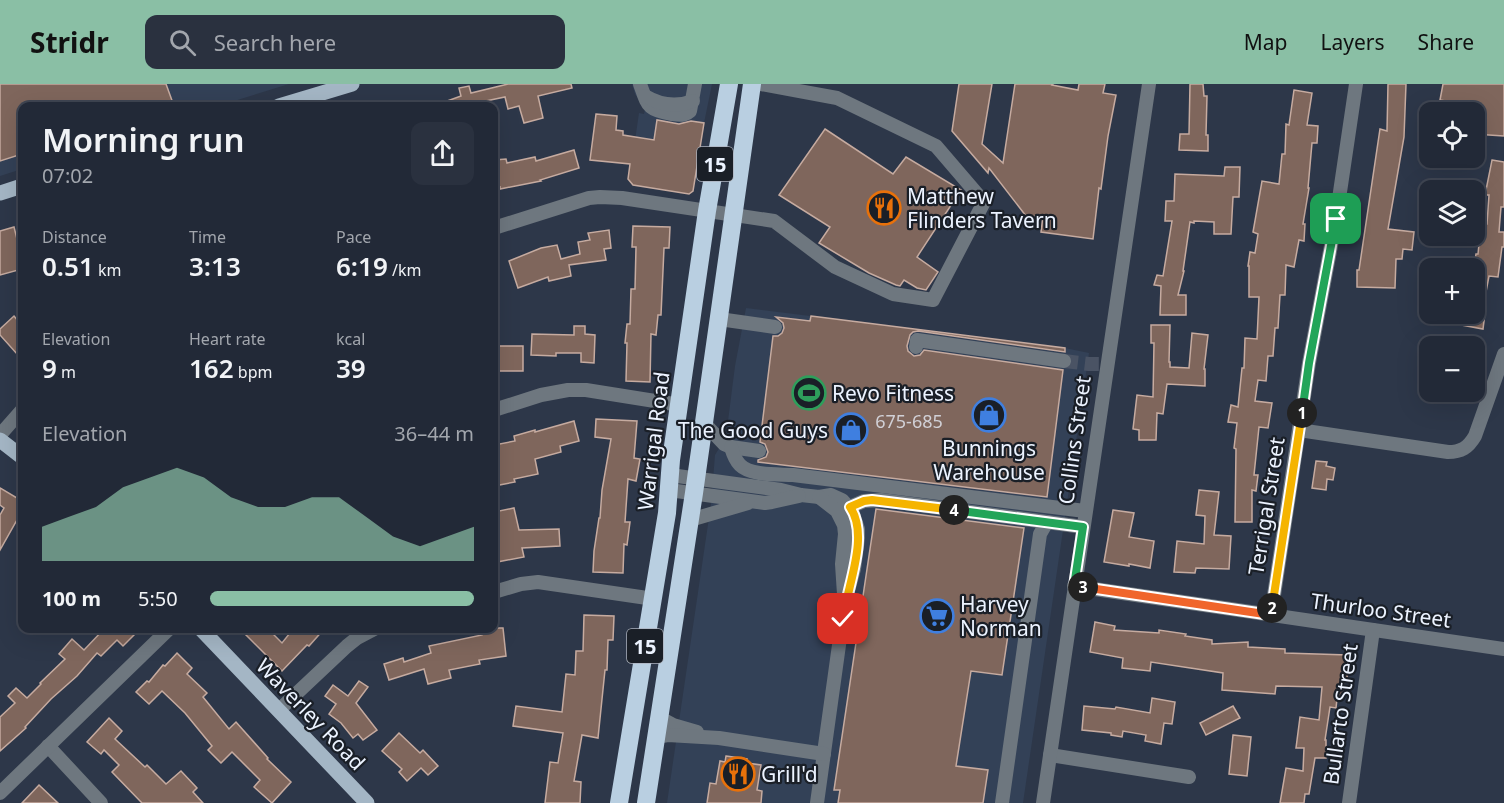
<!DOCTYPE html>
<html lang="en">
<head>
<meta charset="utf-8">
<style>
	:root { --surface:#222937; --page:#2a313f; --text:#f1f3f6; --muted:#a2a6ad; --line:#3f4552; --accent:#8abfa5 }
	body { margin:0; font-family:"Noto Sans",sans-serif; background:var(--page); color:var(--text); height:100vh; display:flex; flex-direction:column; font-size:22px; white-space:nowrap }
	* { box-sizing:border-box; margin:0 }
	p { font-size:20px; color:var(--muted) }
	.icon { flex:none; width:33px; height:33px; fill:none; stroke:currentColor; stroke-width:2; stroke-linecap:round; stroke-linejoin:round }
	.map { position:relative; flex:1; overflow:hidden }
	.panel { position:absolute; left:18px; top:18px; width:480px; height:531px; display:flex; flex-direction:column; background:var(--surface); border-radius:12px; box-shadow:0 6px 24px #0002,0 0 0 2px var(--line) }
	.panel>* { flex:none }
	.controls { position:absolute; left:1419px; top:18px; display:grid; gap:12px }
	.controls a { display:grid; place-items:center; width:66px; height:66px; border-radius:12px; background:var(--surface); box-shadow:0 6px 24px #0002,0 0 0 2px var(--line); font-size:30px }
	.pin { position:absolute; display:grid; place-items:center; width:51px; height:51px; color:#fff; margin:-26px; border-radius:12px; box-shadow:0 3px 9px #0006 }
	.km { position:absolute; width:30px; height:30px; margin:-15px; border-radius:50%; background:#222; color:#fff; font-size:16px; line-height:30px; text-align:center }
	.round { display:grid; place-items:center; flex:none; width:63px; height:63px; border-radius:12px; background:var(--page) }
	.overview { display:flex; align-items:center; justify-content:space-between; height:102px; padding:0 24px }
	h1 { font-size:33px; font-weight:600; line-height:45px }
	.figures { display:grid; grid-template-columns:repeat(3,1fr); gap:9px; height:102px; padding:6px 24px }
	.figures div { display:grid; align-content:center }
	.figures b { font-size:26px; font-weight:600 }
	.figures small { font-size:16px; font-weight:400 }
	.figures p { font-size:16px }
	.chart { height:168px; padding:12px 24px }
	.chart p { display:flex; justify-content:space-between }
	.chart svg { width:100%; height:108px; margin-top:6px; fill:var(--accent); opacity:.7 }
	ul { padding:0 24px; list-style:none; font-size:20px }
	li { display:grid; grid-template-columns:96px 72px 1fr; align-items:center; height:45px }
	li i { height:15px; border-radius:8px; background:var(--accent) }
	header { display:flex; align-items:center; gap:36px; box-sizing:border-box; height:84px; padding:0 30px; background:var(--accent); color:#111 }
	header strong { font-size:28px }
	nav { display:flex; gap:33px; margin-inline-start:auto; font-size:21px }
	.search { width:420px; height:54px; background:var(--page); display:flex; align-items:center; gap:15px; box-sizing:border-box; padding:0 21px; border-radius:12px; color:var(--muted); font-size:22px }
	.map>svg:first-child { display:block }
</style>
</head>
<body>
<header>
<strong>Stridr</strong>
<div class="search"><svg class="icon" aria-label="search" viewBox="0 0 24 24"><circle cx="10" cy="10" r="6"/><path d="M15 15l6 6"/></svg>Search here</div>
<nav><a>Map</a><a>Layers</a><a>Share</a></nav>
</header>
<div class="map">
<svg width="1504" height="719" viewBox="0 0 1504 719">
	<rect width="100%" height="100%" fill="#2d3749"/>
	<g fill="#334157">
		<path d="M0,0H289L218,22H22V85L0,92Z"/>
		<path d="M632,0H712L704,39L696,86L632,77L639,29L644,30L645,25L635,10Z"/>
		<path d="M746,224L1065,264L1089,269L1023,719H667L711,420L715,371L726,353L735,282Z"/>
	</g>
	<g fill="#7f665c" stroke="#c6aba0" stroke-width="1.5">
		<path d="M0,0H166L174,22H22V70L0,77Z"/>
		<path d="M508,0H571L572,4L538,12L543,34L524,39L519,22L508,25L505,13L476,19V22H436V21L461,12L459,4L469,2L471,9Z"/>
		<path d="M959,0H992L982,60L1003,79L1015,0H1053L1052,1L1078,6L1079,0H1105L1103,9L1116,11L1108,52L1101,105L1099,104L1093,155L1041,148L1043,132H1026L989,84L988,89L952,47Z"/>
		<path d="M1190,0H1203L1204,12H1207L1206,51H1208V67L1179,66L1180,50H1189Z"/>
		<path d="M1388,0H1406L1404,53L1388,145L1414,148L1412,166L1403,165L1402,175H1396L1395,204L1357,203V186H1359L1380,45L1387,47Z"/>
		<path d="M1443,0H1504V52L1474,50V25H1467V21L1440,16Z"/>
		<path d="M1294,6L1312,9L1307,41L1318,42L1317,59H1312L1308,104H1309L1303,140H1305L1304,157L1299,156L1294,183L1286,181L1285,211H1280L1278,244H1275L1273,272H1268L1266,297L1258,296L1255,317L1272,319L1268,344L1259,343L1254,391H1258L1256,407L1252,406V438H1235L1236,365L1234,364L1237,339L1228,338L1231,321L1238,323L1242,284H1244L1245,254L1257,255L1259,213H1249V182H1248L1250,168L1255,169L1258,150L1253,148L1262,97L1279,100L1282,70H1285L1286,40L1289,41Z"/>
		<path d="M596,30L617,32L616,46L623,47V51L654,56L657,36L679,40L691,37L704,39L693,107L689,110L633,101L628,95L630,80L590,76Z"/>
		<path d="M825,45L893,90L906,73L961,106L917,173L938,188L926,206L917,204L904,196L900,202L896,201L869,189L819,159L830,143L779,111Z"/>
		<path d="M574,66L579,84L540,96L541,97L500,105V103L494,104V76L506,75L507,79L535,73L536,77Z"/>
		<path d="M1492,76L1504,78V123H1501L1499,148H1504V163H1502L1498,193L1489,192L1482,229H1485L1483,245L1429,235L1430,230H1474V183L1476,170H1478L1481,140H1487L1489,111H1485Z"/>
		<path d="M1225,83H1240L1239,113H1233L1231,150H1214V138L1194,137V139L1190,138L1183,187H1184L1178,211H1186V231H1160L1161,202L1154,201L1157,191L1163,192L1172,137H1165L1166,117H1174L1175,90L1224,92Z"/>
		<path d="M633,142L670,143L669,164H664L661,231H658L656,251L651,250L650,298L626,297L627,259H625L627,240H630L631,205H635L636,163H632Z"/>
		<path d="M14,143L22,175V185L0,191V147Z"/>
		<path d="M609,146L611,164L604,165L606,176L569,181L571,192L549,197L548,193L518,204L509,177L541,164L557,161L561,175L580,170L578,158L590,156L588,149Z"/>
		<path d="M14,232L22,242V265L17,270L0,251V245Z"/>
		<path d="M811,232L1065,264V268L918,247L913,248L910,251L907,262L908,267L914,272L920,271L924,266L1063,286L1047,413L758,378V376L766,373L768,368L765,360L760,358L773,252H778L782,249L784,244L783,239L776,233L810,237Z"/>
		<path d="M1151,241H1170L1169,278H1170V283L1189,284L1192,249L1208,251L1204,285H1205V302L1167,300L1163,330L1157,329L1156,356H1139V346L1133,345L1137,311L1153,313L1154,259H1151Z"/>
		<path d="M574,242H585V250L595,251L594,279L581,278V269H556V272L531,271L532,250L574,251Z"/>
		<rect x="498" y="262" width="25" height="25"/>
		<path d="M596,335L637,337L634,374L640,375L636,397L628,395L625,438H630L627,461L624,460L623,489L593,488L594,467L599,434H600L602,406L611,355L595,353Z"/>
		<path d="M574,337L579,357L560,362L561,368L535,375L538,390L514,395L515,398L494,402V361L515,357L514,352L535,346V348Z"/>
		<path d="M1316,377L1327,378L1326,382L1335,384L1333,396L1327,395L1326,406L1312,404Z"/>
		<path d="M0,404L22,417V427L0,466V431L4,424L0,421Z"/>
		<path d="M1199,406L1219,408L1214,451L1231,452L1229,485L1196,484L1195,489L1174,488L1177,457L1204,460L1205,432L1196,431Z"/>
		<path d="M514,424L519,446L559,445L560,462L522,464L524,473L497,478L494,461V428Z"/>
		<path d="M876,425L1024,444L1002,591L971,587L956,682L988,686L983,719H838L840,706H834Z"/>
		<path d="M1113,426L1134,429L1129,453L1154,457L1150,484L1129,480V482L1104,478Z"/>
		<path d="M584,531L614,532L613,556H608L607,586H605L598,654L582,651L574,697L581,698L580,719H545L550,678L558,679L563,649L513,642L516,622L562,628L566,590L575,591L576,567H583Z"/>
		<path d="M1095,538L1115,542L1114,546L1159,549V546L1186,550L1185,552L1212,556V560L1248,558V563L1285,565V569L1348,571L1347,595H1344L1342,615H1337L1336,624L1330,623L1325,656H1326V674H1315L1309,710H1305L1304,719H1280L1286,684L1303,687L1304,664H1296L1300,633L1319,636L1322,603L1276,602L1275,610L1222,606L1223,589L1151,578L1150,587L1122,584L1123,574L1090,568Z"/>
		<path d="M105,544H141L123,562L117,556L101,572L97,569L77,592L51,615L25,643L26,644L0,667V633L15,619L8,612L16,604L27,614L41,600L40,599L65,575L59,570L72,555L84,566Z"/>
		<path d="M239,544H267L282,559L294,544H325L309,562L307,561L282,587Z"/>
		<path d="M481,544H503L506,572L479,576L480,580L449,586L451,594L428,600L424,585L389,596L384,580L403,574L404,578L431,569L429,562L482,551Z"/>
		<path d="M177,569L192,584L187,590L207,609L203,613L229,645L236,638L268,674L267,675L291,698L272,719L254,703L260,696L232,668L221,679L208,666L212,662L185,629L162,607L149,620L136,608L147,597L149,598L163,581L165,582Z"/>
		<path d="M359,597L368,603L356,619L377,646L363,656L358,650L353,654L341,639L329,630L336,620L325,612L333,601L348,612Z"/>
		<path d="M1152,614L1175,618L1172,640L1164,639L1161,660L1145,657L1146,651L1123,647L1122,653L1111,651V649L1082,646L1084,622L1115,625L1116,623L1150,629Z"/>
		<path d="M1233,622L1240,634L1206,651L1200,639Z"/>
		<path d="M109,634L122,647L115,655L145,683L147,681L166,700L181,687L197,704L193,708L203,719H142L112,688L119,681L104,666L101,670L87,658Z"/>
		<path d="M399,649L420,669L423,666L438,682L428,691L421,684L407,697L399,688L402,685L382,667Z"/>
		<path d="M1233,651L1251,653L1247,692L1229,690Z"/>
		<path d="M726,672L747,675V679L761,681L757,706L762,707L761,719H707L710,699L716,700L720,677L725,678Z"/>
		<path d="M39,701L58,719H22Z"/>
	</g>
	<g fill="none" stroke-linecap="round" stroke-linejoin="round">
		<path stroke="#4a5364" stroke-width="14" stroke-dasharray="14 7" stroke-linecap="butt" d="M1064,277L1089,280H1107"/>
		<g stroke="#6e777f" stroke-width="14">
			<path d="M640,0C648,22 647,26 672,30C679,31 684,32 690,27L695,0"/>
			<path d="M645,12C660,21 677,23 693,17"/>
			<path d="M494,144L589,114L600,113L622,114L774,137L835,183L893,210L933,216L984,118L936,62L837,14L761,0"/>
			<path d="M719,235L775,243"/>
			<path d="M916,263L917,256L1064,277"/>
			<path d="M494,326L541,311L568,306H586L680,321"/>
			<path d="M704,339L724,360L731,363L759,367"/>
			<path d="M1299,346L1448,368C1461,368 1468,364 1475,352L1504,270"/>
			<path d="M0,351L22,326"/>
			<path d="M731,363C733,370 735,376 740,381C751,392 778,390 793,391L1085,427"/>
			<path d="M670,391L781,406L801,411L819,413L831,411L842,416L852,427L858,445V454L854,485L845,518L817,719"/>
			<path d="M669,406L765,419L772,418L799,412"/>
			<path d="M819,413L837,427L844,441L845,450L842,480L844,510"/>
			<path d="M850,423L864,417L881,416L1047,438"/>
			<path d="M690,436L748,419"/>
			<path d="M1074,502L1504,565"/>
			<path d="M494,508L521,500L538,498L654,515"/>
			<path d="M1271,531L1309,279L1336,135L1356,0"/>
			<path d="M279,626L347,562L357,554L376,544"/>
			<path d="M660,634L673,641L697,648"/>
			<path d="M656,653L668,651L719,654L824,670"/>
			<path d="M48,662L101,719"/>
			<path d="M1050,671L1189,693"/>
			<path d="M0,709L170,544"/>
			<path d="M1002,719L1040,450L1047,438L1083,443"/>
			<path d="M1043,719L1149,0"/>
			<path d="M1349,719L1373,546"/>
		</g>
		<g stroke="#a4b6c5" stroke-width="15">
			<path d="M279,22L352,0"/>
			<path d="M0,109L22,102"/>
			<path d="M0,356L22,373"/>
			<path d="M200,544L367,719"/>
		</g>
		<g stroke="#b9cfe1" stroke-width="18">
			<path d="M619,719L667,429L671,376L707,127L729,0"/>
			<path d="M646,719L694,409L752,0"/>
		</g>
	</g>
	<g fill="none" stroke-linecap="round" stroke-linejoin="round">
		<defs>
			<path id="split-1" d="M1302,329L1309,279L1336,135"/>
			<path id="split-2" d="M1272,524L1302,329"/>
			<path id="split-3" d="M1083,503L1271,531L1272,524"/>
			<path id="split-4" d="M954,426L1083,443L1074,502L1083,503"/>
			<path id="split-5" d="M843,535C847,502 870,452 850,423L864,417L872,416L954,426"/>
		</defs>
		<use href="#split-1" stroke="#fff" stroke-width="12"/>
		<use href="#split-2" stroke="#fff" stroke-width="12"/>
		<use href="#split-3" stroke="#fff" stroke-width="12"/>
		<use href="#split-4" stroke="#fff" stroke-width="12"/>
		<use href="#split-5" stroke="#fff" stroke-width="12"/>
		<use href="#split-1" stroke="#22a559" stroke-width="8"/>
		<use href="#split-2" stroke="#f5b400" stroke-width="8"/>
		<use href="#split-3" stroke="#f0652b" stroke-width="8"/>
		<use href="#split-4" stroke="#22a559" stroke-width="8"/>
		<use href="#split-5" stroke="#f5b400" stroke-width="8"/>
	</g>
	<defs>
		<symbol id="restaurant-ring" viewBox="-11 -11 22 22"><circle r="9.5" fill="#1a1f27" stroke="#e8710a" stroke-width="1.5"/><path d="M-5-6h1v4h1v-4h1v4h1v-4h1v5L-1.5 .5V6h-2V.5L-5-1ZM5-6V6H3V1.5H1.5Q1.5-4 5-6Z" fill="#e8710a"/></symbol>
		<symbol id="stadium-ring" viewBox="-11 -11 22 22"><circle r="9.5" fill="#1a1f27" stroke="#2e9e5b" stroke-width="1.5"/><path d="M0-5a6.5 5 0 1 0 0 10a6.5 5 0 1 0 0-10ZM-3.5-1.8h7v3.6h-7Z" fill="#2e9e5b"/></symbol>
		<symbol id="shop-ring" viewBox="-11 -11 22 22"><circle r="9.5" fill="#1a1f27" stroke="#3f7fe0" stroke-width="1.5"/><path d="M-5-2.5h2.3a2.7 3.5 0 0 1 5.4 0H5L5.5 6h-11ZM-1.5-2.5h3a1.5 2.3 0 0 0-3 0Z" fill="#3f7fe0"/></symbol>
		<symbol id="supermarket-ring" viewBox="-11 -11 22 22"><circle r="9.5" fill="#1a1f27" stroke="#3f7fe0" stroke-width="1.5"/><path d="M-6-5.5h2.5l.6 2H6L4.5 2H-2.5L-4.4-4H-6ZM-1.5 3.2a1.3 1.3 0 1 0 .1 0ZM3 3.2a1.3 1.3 0 1 0 .1 0Z" fill="#3f7fe0"/></symbol>
	</defs>
	<g fill-rule="evenodd">
		<use href="#restaurant-ring" x="865" y="105" width="38" height="38"/>
		<use href="#stadium-ring" x="790" y="290" width="38" height="38"/>
		<use href="#shop-ring" x="970" y="312" width="38" height="38"/>
		<use href="#shop-ring" x="832" y="327" width="38" height="38"/>
		<use href="#supermarket-ring" x="918" y="513" width="38" height="38"/>
		<use href="#restaurant-ring" x="719" y="671" width="38" height="38"/>
	</g>
	<g text-anchor="middle" dominant-baseline="central" stroke-width="4.5" stroke-linejoin="round" paint-order="stroke">
		<g font-size="18" fill="#d1d0d6">
			<text x="909" y="337">675-685</text>
		</g>
		<g fill="#1a1f27" stroke="#adb3be" stroke-width="1.5">
			<rect x="697" y="63" width="36" height="34" rx="4.5"/>
			<rect x="627" y="545" width="36" height="34" rx="4.5"/>
		</g>
		<g font-size="20" font-weight="bold" fill="#ecf3ff">
			<text x="715" y="80">15</text>
			<text x="645" y="562">15</text>
		</g>
		<g font-size="21" fill="#ecf3ff" stroke="#1a1f27" text-anchor="start">
			<text x="907" y="112">Matthew<tspan x="907" dy="24">Flinders Tavern</tspan></text>
			<text x="832" y="309">Revo Fitness</text>
			<text x="828" y="346" text-anchor="end">The Good Guys</text>
			<text x="989" y="364" text-anchor="middle">Bunnings<tspan x="989" dy="24">Warehouse</tspan></text>
			<text x="960" y="520">Harvey<tspan x="960" dy="24">Norman</tspan></text>
			<text x="761" y="690">Grill'd</text>
		</g>
		<g font-size="21" fill="#ecf3ff" stroke="#1a1f27">
			<text transform="translate(1074 356) rotate(-82)">Collins Street</text>
			<text transform="translate(653 357) rotate(-83)">Warrigal Road</text>
			<text transform="translate(1266 422) rotate(-81)">Terrigal Street</text>
			<text transform="translate(1381 526) rotate(8)">Thurloo Street</text>
			<text transform="translate(311 630) rotate(46)">Waverley Road</text>
			<text transform="translate(1340 630) rotate(-82)">Bullarto Street</text>
		</g>
	</g>
</svg>
<div class="controls">
<a><svg class="icon" aria-label="locate" viewBox="0 0 24 24"><circle cx="12" cy="12" r="6"/><path d="M12 2v4M12 18v4M2 12h4M18 12h4"/></svg></a>
<a><svg class="icon" aria-label="layers" viewBox="0 0 24 24"><path d="M12 4l9 5-9 5-9-5zM3 14l9 5 9-5"/></svg></a>
<a>+</a>
<a>−</a>
</div>
<div class="pin" style="left:1336px;top:135px;background:#1e9e55"><svg class="icon" aria-label="arrive" viewBox="0 0 24 24"><path d="M6 21V4h12l-3 4 3 4H6"/></svg></div>
<div class="pin" style="left:843px;top:535px;background:#d93025"><svg class="icon" aria-label="check" viewBox="0 0 24 24"><path d="M5 12l5 5 9-10"/></svg></div>
<b class="km" style="left:1302px;top:329px">1</b>
<b class="km" style="left:1272px;top:524px">2</b>
<b class="km" style="left:1083px;top:503px">3</b>
<b class="km" style="left:954px;top:426px">4</b>
<section class="panel">
<div class="overview"><div><h1>Morning run</h1><p>07:02</p></div><a class="round"><svg class="icon" aria-label="share" viewBox="0 0 24 24"><path d="M12 15V3M7 8l5-5 5 5M5 13v7h14v-7"/></svg></a></div>
<div class="figures">
<div><p>Distance</p><b>0.51<small> km</small></b></div>
<div><p>Time</p><b>3:13</b></div>
<div><p>Pace</p><b>6:19<small> /km</small></b></div>
</div>
<div class="figures">
<div><p>Elevation</p><b>9<small> m</small></b></div>
<div><p>Heart rate</p><b>162<small> bpm</small></b></div>
<div><p>kcal</p><b>39</b></div>
</div>
<div class="chart"><p><span>Elevation</span>36–44 m</p>
<svg viewBox="0 0 160 44" preserveAspectRatio="none"><path d="M0 44V30L10 26L20 22L30 14L40 10L50 6L60 10L70 18L80 22L90 22L100 18L110 18L120 26L130 34L140 38L150 34L160 30V44z"/></svg>
</div>
<ul>
<li><b>100 m</b>5:50<i style="width:100%"></i></li>
</ul>
</section>
</div>
</body>
</html>
